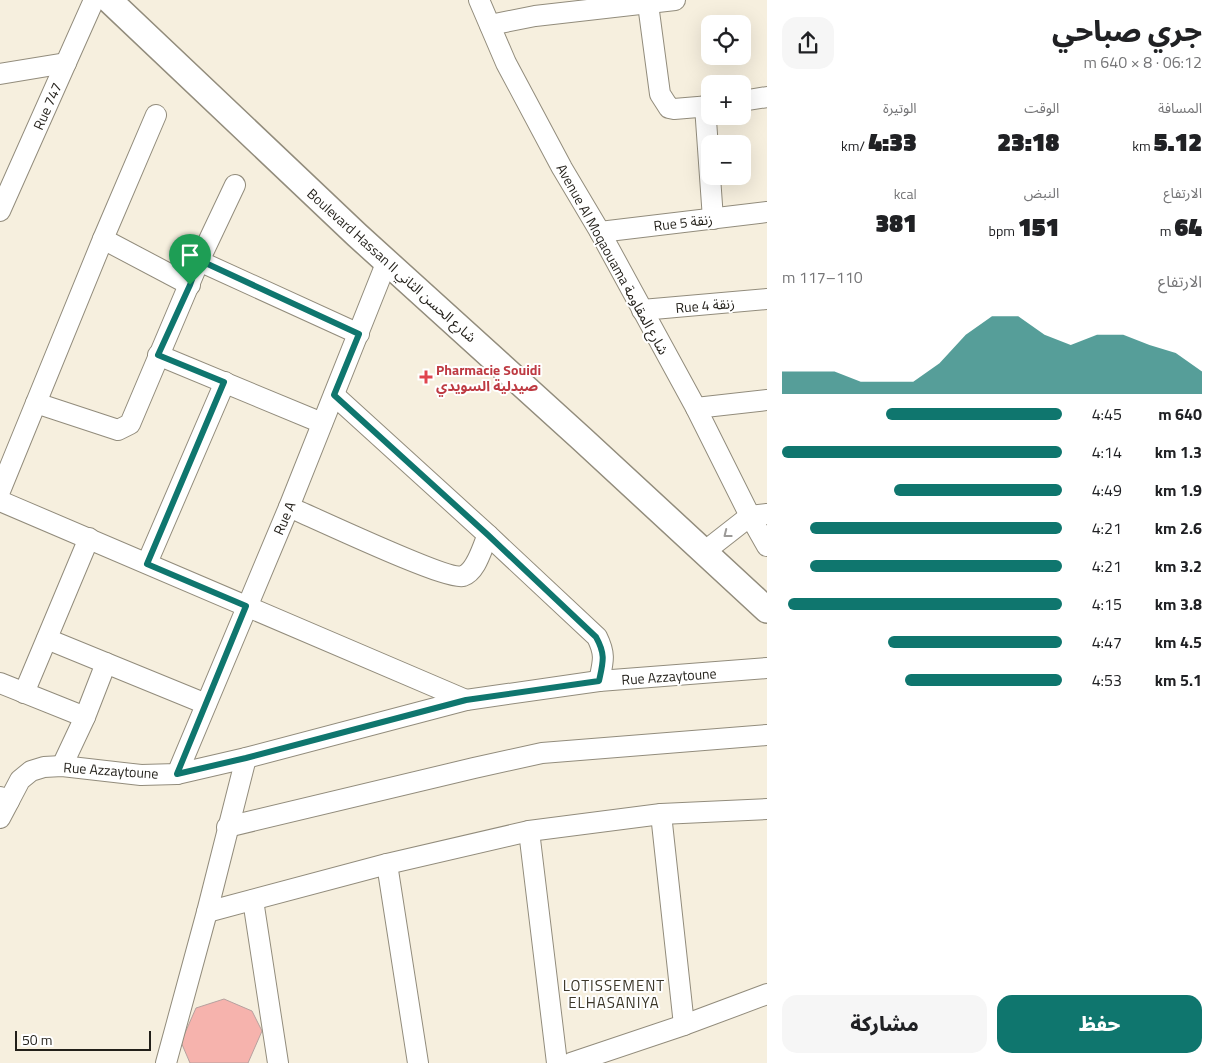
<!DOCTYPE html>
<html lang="ar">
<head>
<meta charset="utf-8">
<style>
	:root { --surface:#fff; --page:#f6f6f6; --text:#202124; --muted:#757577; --accent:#0f766e }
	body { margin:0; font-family:"Titillium Web","Noto Sans Arabic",sans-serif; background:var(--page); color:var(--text); direction:rtl; height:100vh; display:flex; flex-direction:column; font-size:19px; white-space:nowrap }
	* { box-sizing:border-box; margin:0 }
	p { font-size:16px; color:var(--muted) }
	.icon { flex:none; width:28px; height:28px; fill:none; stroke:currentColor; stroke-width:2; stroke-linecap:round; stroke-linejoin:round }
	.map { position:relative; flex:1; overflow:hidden; direction:ltr }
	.drawer { display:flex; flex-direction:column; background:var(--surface); width:450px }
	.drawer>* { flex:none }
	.buttons { position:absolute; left:701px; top:15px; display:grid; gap:10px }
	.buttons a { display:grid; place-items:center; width:50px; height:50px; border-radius:10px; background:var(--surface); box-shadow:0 5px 20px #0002; font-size:25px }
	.scale { position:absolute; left:15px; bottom:12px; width:136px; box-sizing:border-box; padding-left:5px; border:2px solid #221f19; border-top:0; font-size:14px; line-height:18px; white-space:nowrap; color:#221f19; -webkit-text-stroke:4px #fff; paint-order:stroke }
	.pin { position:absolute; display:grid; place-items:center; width:42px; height:42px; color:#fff; margin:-51px -21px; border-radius:50% 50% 50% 0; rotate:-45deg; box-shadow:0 0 5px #0007 }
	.pin .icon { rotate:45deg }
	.round { display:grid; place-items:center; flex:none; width:52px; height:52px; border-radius:15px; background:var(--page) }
	.head { display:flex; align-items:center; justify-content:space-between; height:85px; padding:0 15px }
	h1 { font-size:28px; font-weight:800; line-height:38px }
	.stats { display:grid; grid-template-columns:repeat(3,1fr); gap:8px; height:85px; padding:5px 15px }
	.stats div { display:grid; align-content:center }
	.stats b { font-size:25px; font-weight:800 }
	.stats small { font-size:14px; font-weight:400 }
	.stats p { font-size:14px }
	.chart { height:140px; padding:10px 15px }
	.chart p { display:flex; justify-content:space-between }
	.chart svg { width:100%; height:90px; margin-top:5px; fill:var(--accent); opacity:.7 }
	.cta { display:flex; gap:10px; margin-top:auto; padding:10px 15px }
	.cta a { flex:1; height:58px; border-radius:15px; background:var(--accent); color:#fff; font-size:20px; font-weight:800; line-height:58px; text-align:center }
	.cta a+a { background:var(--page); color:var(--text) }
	ul { padding:0 15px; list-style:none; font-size:16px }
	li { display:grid; grid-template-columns:80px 60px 1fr; align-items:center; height:38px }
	li i { height:12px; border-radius:6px; background:var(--accent) }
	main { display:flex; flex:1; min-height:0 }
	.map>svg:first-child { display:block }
</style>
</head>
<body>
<main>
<section class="drawer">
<div class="head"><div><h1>جري صباحي</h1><p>06:12 · 8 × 640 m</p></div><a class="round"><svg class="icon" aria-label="share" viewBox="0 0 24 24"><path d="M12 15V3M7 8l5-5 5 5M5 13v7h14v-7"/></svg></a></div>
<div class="stats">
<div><p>المسافة</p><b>5.12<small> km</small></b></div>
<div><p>الوقت</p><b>23:18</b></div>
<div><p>الوتيرة</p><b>4:33<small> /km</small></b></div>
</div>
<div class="stats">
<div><p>الارتفاع</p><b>64<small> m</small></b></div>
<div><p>النبض</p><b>151<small> bpm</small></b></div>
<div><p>kcal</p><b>381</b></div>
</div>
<div class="chart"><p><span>الارتفاع</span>110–117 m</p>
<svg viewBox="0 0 160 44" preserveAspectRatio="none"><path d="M0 44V33L10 33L20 33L30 38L40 38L50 38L60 29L70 15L80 6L90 6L100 15L110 20L120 15L130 15L140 20L150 24L160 33V44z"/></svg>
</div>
<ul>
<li><b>640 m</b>4:45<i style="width:63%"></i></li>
<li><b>1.3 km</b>4:14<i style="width:100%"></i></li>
<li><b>1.9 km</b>4:49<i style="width:60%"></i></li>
<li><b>2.6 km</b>4:21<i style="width:90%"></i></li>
<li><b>3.2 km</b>4:21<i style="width:90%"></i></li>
<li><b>3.8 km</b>4:15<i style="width:98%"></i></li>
<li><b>4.5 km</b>4:47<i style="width:62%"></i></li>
<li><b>5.1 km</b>4:53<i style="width:56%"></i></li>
</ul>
<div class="cta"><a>حفظ</a><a>مشاركة</a></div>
</section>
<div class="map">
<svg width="767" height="1063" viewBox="0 0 767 1063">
	<rect width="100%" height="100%" fill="#f6efde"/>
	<path fill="#f6b3ad" stroke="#b6a19f" d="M224,999L252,1011L262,1031L248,1063H190L181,1042L196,1008Z"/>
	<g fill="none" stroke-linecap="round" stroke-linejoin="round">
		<defs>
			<g id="minor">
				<path d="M479,0L506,63L562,168L600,232L696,408L750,516L767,546"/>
				<path d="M648,4L660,94L669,108L674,109L710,106"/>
				<path d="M490,25L535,16L675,0"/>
				<path d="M0,74L66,63"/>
				<path d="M742,101L767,97"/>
				<path d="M705,106L713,219"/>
				<path d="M0,211L94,0"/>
				<path d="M600,232L767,212"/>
				<path d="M103,239L190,285"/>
				<path d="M199,261L359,334"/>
				<path d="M642,310L767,299"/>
				<path d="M158,355L322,423"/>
				<path d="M334,395L488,535L597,637C606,655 603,662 599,681"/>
				<path d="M36,403L118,430L130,424L199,261L235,185"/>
				<path d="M696,408L767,400"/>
				<path d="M0,491L103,239L156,115"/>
				<path d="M0,501L466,700"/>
				<path d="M289,507C313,517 447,581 463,576C477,571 482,547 488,535"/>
				<path d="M704,552L750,516L767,514"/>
				<path d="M147,563L225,382"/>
				<path d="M47,639L206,704"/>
				<path d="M0,683L85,717"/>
				<path d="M24,693L89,538"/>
				<path d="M62,766L85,717L106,663"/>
				<path d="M177,774L289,507L387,261"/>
				<path d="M0,797L9,801L20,780L31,771L44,767L62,766L141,775L177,774L246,758L466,700L599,681L767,668"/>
				<path d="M661,814L684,1025"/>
				<path d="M0,818L9,801"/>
				<path d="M227,827L474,768L542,753L767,735"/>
				<path d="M529,831L557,1063"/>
				<path d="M387,864L418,1063"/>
				<path d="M253,900L278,1063"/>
				<path d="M207,912L387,864L529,831L661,814L767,809"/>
				<path d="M166,1063L207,912L246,758"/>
				<path d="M571,1063L684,1025L767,994"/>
			</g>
			<path id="major" d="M109,0L357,235L582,439L767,610"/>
		</defs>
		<use href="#minor" stroke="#928c7c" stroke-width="22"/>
		<use href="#major" stroke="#928c7c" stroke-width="28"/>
		<use href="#minor" stroke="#fff" stroke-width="20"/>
		<use href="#major" stroke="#fff" stroke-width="25"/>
	</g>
	<defs><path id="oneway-chevron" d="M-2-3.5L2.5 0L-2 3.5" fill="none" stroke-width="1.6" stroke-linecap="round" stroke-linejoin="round" transform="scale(1.25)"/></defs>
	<use stroke="#9c9a98" href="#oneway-chevron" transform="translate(727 534) rotate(142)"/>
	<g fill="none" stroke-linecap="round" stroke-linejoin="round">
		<defs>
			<path id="route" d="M199,260L359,334L334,395L488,535L596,637C606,655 603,662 599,681L466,700L246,758L177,774L246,606L147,564L224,382L158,355L190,285Z"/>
		</defs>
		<use href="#route" stroke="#fff" stroke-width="10"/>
		<use href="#route" stroke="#0f766e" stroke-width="6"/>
	</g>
	<path fill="#e0444e" stroke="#fff" stroke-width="2" d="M423.5 369.5h5v5h5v5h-5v5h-5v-5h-5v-5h5z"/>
	<g text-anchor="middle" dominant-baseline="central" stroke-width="4" stroke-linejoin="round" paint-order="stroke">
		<g font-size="14" fill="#221f19" stroke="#fff">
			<text transform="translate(47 106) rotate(-66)">Rue 747</text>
			<text transform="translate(683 222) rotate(-7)">Rue 5 زنقة</text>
			<text transform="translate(613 259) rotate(61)">Avenue Al Moqaouama شارع المقاومة</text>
			<text transform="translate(392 265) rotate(42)">Boulevard Hassan II شارع الحسن الثاني</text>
			<text transform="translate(705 305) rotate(-5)">Rue 4 زنقة</text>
			<text transform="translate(284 518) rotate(-67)">Rue A</text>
			<text transform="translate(669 676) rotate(-4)">Rue Azzaytoune</text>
			<text transform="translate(111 770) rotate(4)">Rue Azzaytoune</text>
		</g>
		<g font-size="14" font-weight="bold" fill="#be3a42" stroke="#fff" text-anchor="start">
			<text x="436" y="369">Pharmacie Souidi<tspan x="436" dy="16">صيدلية السويدي</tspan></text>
		</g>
		<g font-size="15" letter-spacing="1" fill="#3b3628" stroke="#fff">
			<text x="614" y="985">LOTISSEMENT<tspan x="614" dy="17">ELHASANIYA</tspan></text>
		</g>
	</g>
</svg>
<div class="buttons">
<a><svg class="icon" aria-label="locate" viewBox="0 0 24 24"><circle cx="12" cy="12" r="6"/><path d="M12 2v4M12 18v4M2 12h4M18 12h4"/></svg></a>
<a>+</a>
<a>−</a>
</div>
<div class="scale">50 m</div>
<div class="pin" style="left:190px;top:285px;background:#1e9e55"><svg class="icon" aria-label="arrive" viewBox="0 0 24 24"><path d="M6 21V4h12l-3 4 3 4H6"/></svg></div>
</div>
</main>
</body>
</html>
